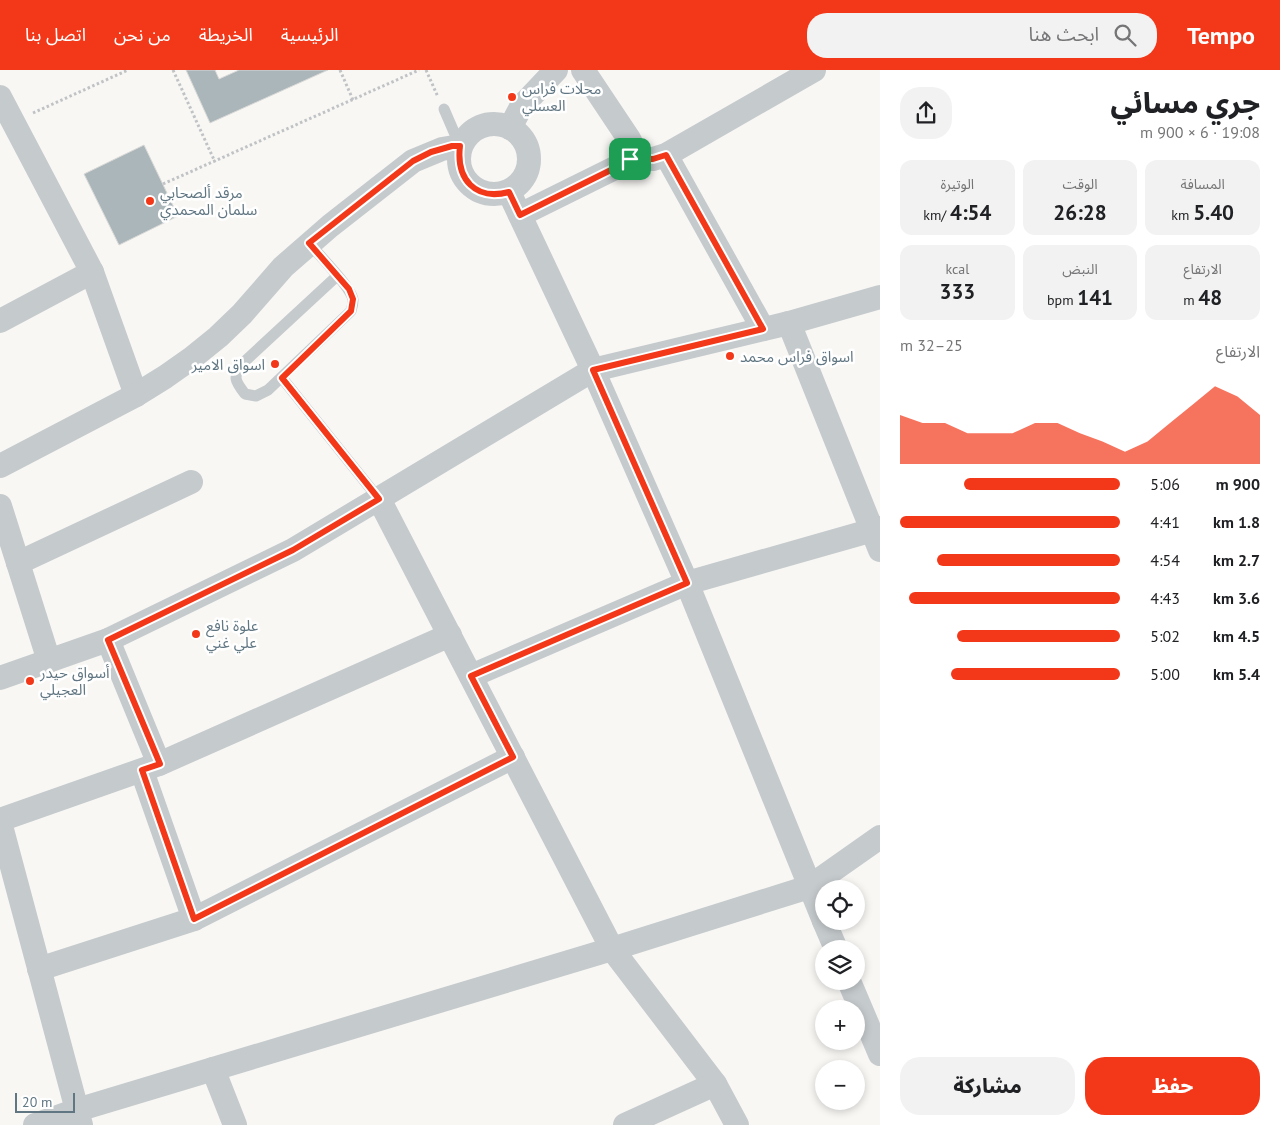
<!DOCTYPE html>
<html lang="ar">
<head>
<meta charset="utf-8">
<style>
	:root { --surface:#fff; --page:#f2f2f2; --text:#202124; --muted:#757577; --accent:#f33819 }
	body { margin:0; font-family:"PT Sans","Noto Sans Arabic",sans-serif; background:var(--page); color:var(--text); direction:rtl; height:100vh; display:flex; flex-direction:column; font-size:19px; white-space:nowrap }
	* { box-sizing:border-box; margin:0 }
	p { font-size:16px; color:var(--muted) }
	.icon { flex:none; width:28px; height:28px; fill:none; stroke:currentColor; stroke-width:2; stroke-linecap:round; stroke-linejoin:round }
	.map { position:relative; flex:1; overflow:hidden; direction:ltr }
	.side { display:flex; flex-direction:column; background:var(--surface); width:400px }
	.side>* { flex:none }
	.controls { position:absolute; left:815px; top:810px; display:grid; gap:10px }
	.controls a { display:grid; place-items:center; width:50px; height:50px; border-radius:50%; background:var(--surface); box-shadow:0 2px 8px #0003; font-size:25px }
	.scale { position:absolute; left:15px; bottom:12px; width:60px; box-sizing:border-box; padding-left:5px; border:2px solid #607682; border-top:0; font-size:14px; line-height:18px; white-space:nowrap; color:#607682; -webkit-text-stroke:4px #fff; paint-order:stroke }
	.pin { position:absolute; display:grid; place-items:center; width:42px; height:42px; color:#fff; margin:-21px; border-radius:10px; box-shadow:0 2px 8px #0006 }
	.round { display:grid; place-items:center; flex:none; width:52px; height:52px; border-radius:20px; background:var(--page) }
	.summary { display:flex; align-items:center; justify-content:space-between; height:85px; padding:0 20px }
	h1 { font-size:28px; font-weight:800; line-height:38px }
	.stats { display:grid; grid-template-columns:repeat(3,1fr); gap:8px; height:85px; padding:5px 20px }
	.stats div { display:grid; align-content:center; border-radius:12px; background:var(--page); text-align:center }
	.stats b { font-size:21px; font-weight:800 }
	.stats small { font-size:14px; font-weight:400 }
	.stats p { font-size:14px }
	.chart { height:140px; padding:10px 20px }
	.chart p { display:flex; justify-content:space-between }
	.chart svg { width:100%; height:90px; margin-top:5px; fill:var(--accent); opacity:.7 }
	.button { display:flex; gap:10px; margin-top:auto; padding:10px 20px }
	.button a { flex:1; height:58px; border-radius:20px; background:var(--accent); color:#fff; font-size:20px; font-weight:800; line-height:58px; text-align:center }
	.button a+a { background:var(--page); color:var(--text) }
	ul { padding:0 20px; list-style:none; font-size:16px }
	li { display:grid; grid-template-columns:80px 60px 1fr; align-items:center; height:38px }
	li i { height:12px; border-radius:6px; background:var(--accent) }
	header { display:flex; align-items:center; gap:30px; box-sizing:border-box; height:70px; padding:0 25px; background:var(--accent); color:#fff }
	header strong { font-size:24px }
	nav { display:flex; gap:28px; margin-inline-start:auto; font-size:18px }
	.search { width:350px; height:45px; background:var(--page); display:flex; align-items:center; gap:12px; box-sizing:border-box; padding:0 18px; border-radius:20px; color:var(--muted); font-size:19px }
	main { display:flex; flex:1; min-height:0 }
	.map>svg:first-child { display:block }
</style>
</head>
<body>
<header>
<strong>Tempo</strong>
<div class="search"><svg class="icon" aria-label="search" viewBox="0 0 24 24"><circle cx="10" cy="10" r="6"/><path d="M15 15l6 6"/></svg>ابحث هنا</div>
<nav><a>الرئيسية</a><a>الخريطة</a><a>من نحن</a><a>اتصل بنا</a></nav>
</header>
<main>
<section class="side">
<div class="summary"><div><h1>جري مسائي</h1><p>19:08 · 6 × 900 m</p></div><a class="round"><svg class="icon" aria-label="share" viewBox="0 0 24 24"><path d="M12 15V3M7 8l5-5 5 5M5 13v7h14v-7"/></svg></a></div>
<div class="stats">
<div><p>المسافة</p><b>5.40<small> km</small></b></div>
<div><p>الوقت</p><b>26:28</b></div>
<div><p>الوتيرة</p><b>4:54<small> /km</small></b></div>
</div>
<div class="stats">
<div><p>الارتفاع</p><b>48<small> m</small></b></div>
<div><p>النبض</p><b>141<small> bpm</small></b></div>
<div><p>kcal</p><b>333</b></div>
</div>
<div class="chart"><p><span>الارتفاع</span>25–32 m</p>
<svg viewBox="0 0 160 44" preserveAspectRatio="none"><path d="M0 44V20L10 24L20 24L30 29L40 29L50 29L60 24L70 24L80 29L90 33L100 38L110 33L120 24L130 15L140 6L150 11L160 20V44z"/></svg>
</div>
<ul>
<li><b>900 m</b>5:06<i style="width:71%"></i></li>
<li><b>1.8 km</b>4:41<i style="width:100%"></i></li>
<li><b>2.7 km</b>4:54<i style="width:83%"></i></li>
<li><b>3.6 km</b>4:43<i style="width:96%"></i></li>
<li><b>4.5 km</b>5:02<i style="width:74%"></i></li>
<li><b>5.4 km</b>5:00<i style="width:77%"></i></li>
</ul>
<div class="button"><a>حفظ</a><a>مشاركة</a></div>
</section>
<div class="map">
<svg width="880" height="1055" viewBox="0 0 880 1055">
	<rect width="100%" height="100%" fill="#f8f7f4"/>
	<g fill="#abb6ba" stroke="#d9d9d7">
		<path d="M186,0H215L219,9L239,0H328L210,53Z"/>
		<path d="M144,75L178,146L119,175L84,104Z"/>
	</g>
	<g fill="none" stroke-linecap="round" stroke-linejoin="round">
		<g stroke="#c0c3c5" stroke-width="3" stroke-dasharray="2.5 2.5" stroke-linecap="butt">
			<path d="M173,0L215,92"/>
			<path d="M340,0L353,30"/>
			<path d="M426,0L438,27"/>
			<path d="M33,43L128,0"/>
			<path d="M163,114L419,0"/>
		</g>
		<g stroke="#c5cacd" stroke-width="11">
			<path d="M444,39L460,76"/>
			<path d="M309,173C318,184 352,218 353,230C353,233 352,238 351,241L268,320L256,326L245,324C235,311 232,307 243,293L337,206"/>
			<path d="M282,308L379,429"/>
		</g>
		<g stroke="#c5cacd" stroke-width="24">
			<path d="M0,27L92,202L136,325"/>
			<circle cx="494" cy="89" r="35"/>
			<path d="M510,58L521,37L556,0"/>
			<path d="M666,85L763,259"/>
			<path d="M630,89H653L666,85L814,0"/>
			<path d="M509,122L593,300L687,513L824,851"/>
			<path d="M520,145L625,93C634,86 635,79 629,69L583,0"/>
			<path d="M0,251L92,202"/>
			<path d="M789,253L880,480"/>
			<path d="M0,396L136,325L165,307L192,288L218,267L242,244L283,197L330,156L413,91L442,79L460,76"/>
			<path d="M379,429L612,879L715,1014L737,1055"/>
			<path d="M0,436L49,591"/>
			<path d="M18,493L191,412"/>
			<path d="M108,570L159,694"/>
			<path d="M471,606L687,513L880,458"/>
			<path d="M0,608L108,570L293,480L593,300L789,253L880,227"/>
			<path d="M142,701L194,849"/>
			<path d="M0,750L159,694L450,565"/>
			<path d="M0,752L81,1055"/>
			<path d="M824,851L836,879"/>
			<path d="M39,899L194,849L513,687"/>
			<path d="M849,911L880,984"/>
			<path d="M213,999L235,1055"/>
			<path d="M35,1055L77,1040L612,879L809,817L880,767"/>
			<path d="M625,1055L715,1014"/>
		</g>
	</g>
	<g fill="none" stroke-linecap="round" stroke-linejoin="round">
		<defs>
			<path id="route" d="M452,76H460C456,109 475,131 509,122L520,145L625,93L630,89H653L666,85L763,259L593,300L687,513L471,606L513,687L194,849L142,700L160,694L108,570L293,480L379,429L282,308L351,241L353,229L349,219L309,173L413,91L431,82Z"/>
		</defs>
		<use href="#route" stroke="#fff" stroke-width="10"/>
		<use href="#route" stroke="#f33819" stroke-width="6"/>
	</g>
	<g fill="#f33819" stroke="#fff" stroke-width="2">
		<circle cx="512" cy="27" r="5"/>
		<circle cx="150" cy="131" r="5"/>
		<circle cx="730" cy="286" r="5"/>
		<circle cx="275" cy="294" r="5"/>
		<circle cx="196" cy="564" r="5"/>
		<circle cx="30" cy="611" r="5"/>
	</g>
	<g text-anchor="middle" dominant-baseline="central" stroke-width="5" stroke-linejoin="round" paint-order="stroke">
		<g font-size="15" fill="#607682" stroke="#fff" text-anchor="start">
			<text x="522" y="18">محلات فراس<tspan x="522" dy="17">العسلي</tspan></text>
			<text x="160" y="122">مرقد ألصحابي<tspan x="160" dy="17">سلمان المحمدي</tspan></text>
			<text x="740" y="286">اسواق فراس محمد</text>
			<text x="265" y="294" text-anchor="end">اسواق الامير</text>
			<text x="206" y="555">علوة نافع<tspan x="206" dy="17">علي غني</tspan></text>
			<text x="40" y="602">أسواق حيدر<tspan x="40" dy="17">العجيلي</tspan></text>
		</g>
	</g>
</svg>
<div class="controls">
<a><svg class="icon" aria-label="locate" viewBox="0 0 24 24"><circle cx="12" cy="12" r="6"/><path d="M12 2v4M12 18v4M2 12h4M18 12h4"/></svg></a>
<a><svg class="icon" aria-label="layers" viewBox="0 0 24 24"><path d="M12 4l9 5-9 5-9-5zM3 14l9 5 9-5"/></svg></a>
<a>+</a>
<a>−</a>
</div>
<div class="scale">20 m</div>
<div class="pin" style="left:630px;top:89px;background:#1e9e55"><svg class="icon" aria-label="arrive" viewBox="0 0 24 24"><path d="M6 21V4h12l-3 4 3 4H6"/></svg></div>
</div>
</main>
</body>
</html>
